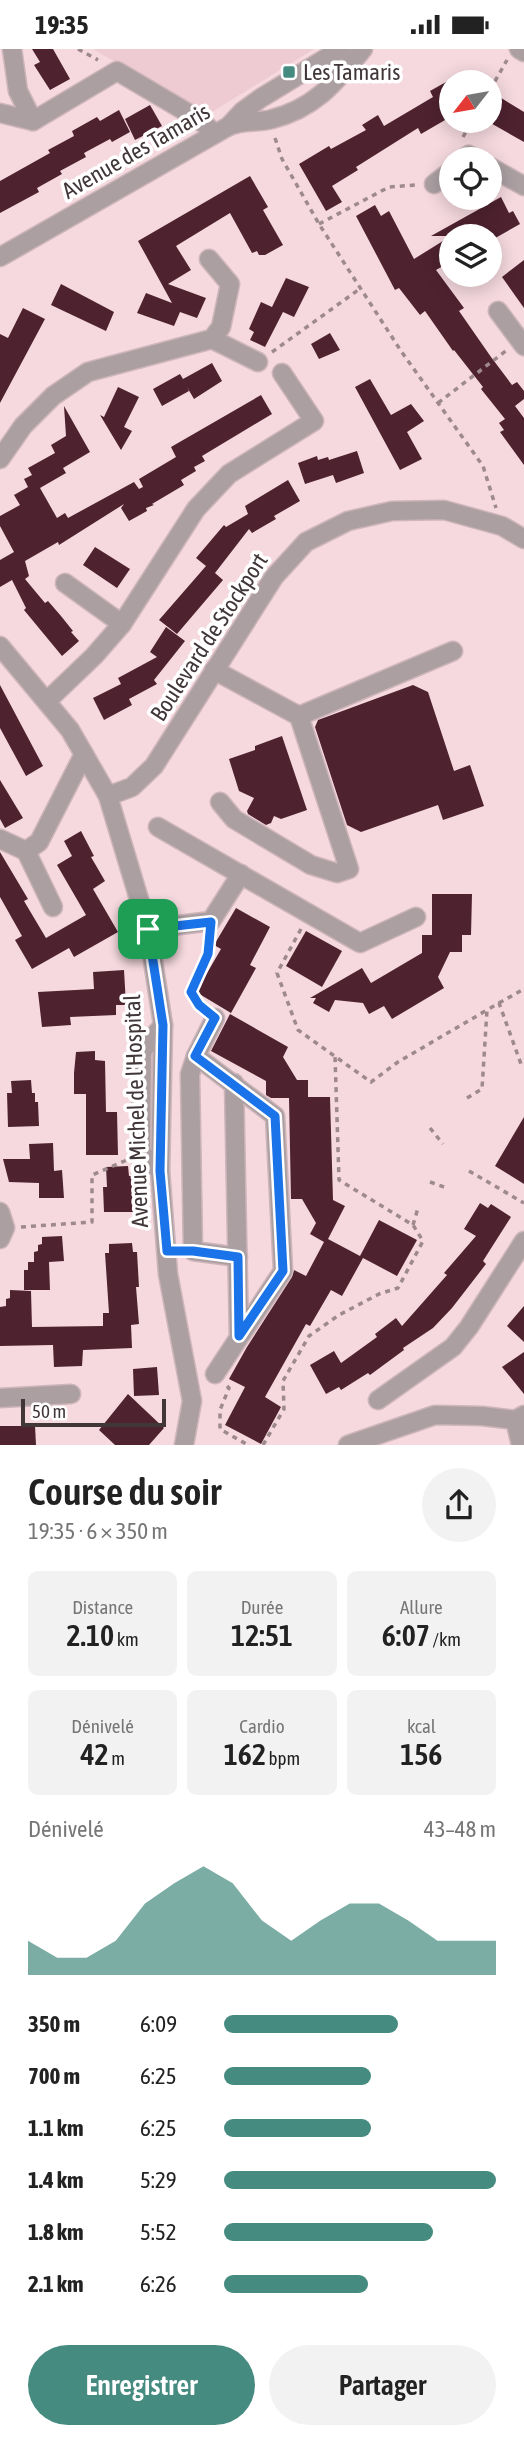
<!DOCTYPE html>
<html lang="fr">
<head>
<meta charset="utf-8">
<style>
	:root { --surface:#fff; --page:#f2f2f2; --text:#222; --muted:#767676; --accent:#468b80 }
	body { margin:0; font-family:"Asap Condensed",sans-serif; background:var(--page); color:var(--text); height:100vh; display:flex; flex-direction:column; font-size:26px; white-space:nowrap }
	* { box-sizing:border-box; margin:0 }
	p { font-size:23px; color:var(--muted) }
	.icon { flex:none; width:38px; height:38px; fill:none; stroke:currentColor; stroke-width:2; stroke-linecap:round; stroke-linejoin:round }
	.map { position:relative; height:1396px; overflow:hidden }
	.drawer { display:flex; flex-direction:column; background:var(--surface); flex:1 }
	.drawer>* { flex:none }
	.needle { width:46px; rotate:239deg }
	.tools { position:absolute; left:439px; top:21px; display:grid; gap:14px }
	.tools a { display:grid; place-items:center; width:63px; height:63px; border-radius:50%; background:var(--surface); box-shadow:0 4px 18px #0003; font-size:35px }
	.scale { position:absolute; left:21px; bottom:18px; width:145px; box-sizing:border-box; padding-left:7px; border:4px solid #413739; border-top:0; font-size:19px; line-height:24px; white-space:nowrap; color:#413739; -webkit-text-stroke:5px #fff; paint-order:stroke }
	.pin { position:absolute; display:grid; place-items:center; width:60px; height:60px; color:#fff; margin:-30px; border-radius:14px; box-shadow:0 4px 10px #0006 }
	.round { display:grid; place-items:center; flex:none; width:74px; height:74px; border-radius:37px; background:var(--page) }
	.overview { display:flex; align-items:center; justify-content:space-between; height:119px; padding:0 28px }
	h1 { font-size:38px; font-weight:600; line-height:52px }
	.figures { display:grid; grid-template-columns:repeat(3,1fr); gap:10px; height:119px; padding:7px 28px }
	.figures div { display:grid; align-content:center; border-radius:10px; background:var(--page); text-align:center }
	.figures b { font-size:30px; font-weight:600 }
	.figures small { font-size:19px; font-weight:400 }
	.figures p { font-size:19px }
	.chart { height:196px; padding:14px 28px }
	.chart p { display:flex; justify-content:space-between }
	.chart svg { width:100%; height:126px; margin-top:7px; fill:var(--accent); opacity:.7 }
	.button { display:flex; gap:14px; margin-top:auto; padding:14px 28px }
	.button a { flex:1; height:80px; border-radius:42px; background:var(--accent); color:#fff; font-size:28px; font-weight:600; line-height:80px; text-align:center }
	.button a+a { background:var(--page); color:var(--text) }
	ul { padding:0 28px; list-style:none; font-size:23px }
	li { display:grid; grid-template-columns:112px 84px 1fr; align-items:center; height:52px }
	li i { height:18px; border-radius:9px; background:var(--accent) }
	.status { display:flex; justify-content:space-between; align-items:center; height:49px; padding:0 35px; background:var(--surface); direction:ltr }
	.status svg { height:19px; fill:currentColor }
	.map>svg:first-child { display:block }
</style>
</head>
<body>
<div class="status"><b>19:35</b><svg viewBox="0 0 49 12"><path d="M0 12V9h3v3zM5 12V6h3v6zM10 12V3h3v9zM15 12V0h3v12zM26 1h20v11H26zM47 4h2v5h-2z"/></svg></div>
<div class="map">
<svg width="524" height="1396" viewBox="0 0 524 1396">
	<rect width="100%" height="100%" fill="#f5d9df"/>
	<path fill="#eecbd3" d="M93,0H314L207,66Z"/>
	<g fill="#4f2230">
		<path d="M32,0H53L70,30L50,41L34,16L40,13Z"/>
		<path d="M446,33L452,43V67L421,85L418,79L356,118L358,121L332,137L342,153L326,162L299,115L329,97L331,100L366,81L362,76L378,66L384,77L433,48L430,42Z"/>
		<path d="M498,47L524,63V93L487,72H490V61Z"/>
		<path d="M150,56L162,77L135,91L125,70Z"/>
		<path d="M119,61L130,83L112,93L110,90L84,104L86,108L60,122L62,125L37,139L39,143L0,164V132L50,104L48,101L74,87L72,82L97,68L100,72Z"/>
		<path d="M250,127L268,158L263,161L283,196L265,206H259L257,202L252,204L230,164L176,197L191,221L168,235L206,249L197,269L180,263L174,277L137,264L146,244L172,254L138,192Z"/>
		<path d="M501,148L509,164L513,162L520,175L490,192V187H452V212L436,221L464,259L459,262L491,308L512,336L517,333L524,342V350L515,357L524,369V416L500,383L504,381L499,374L505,370L481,340L483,338L454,301L453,302L425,262L420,266L399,239L395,241L356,167L375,156L381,167L389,162L414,210L451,187H431Z"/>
		<path d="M524,211V259L502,228Z"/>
		<path d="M286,229L309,238L294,268L283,263L265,298L250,291L254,283L249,280L261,253L272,258Z"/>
		<path d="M61,235L114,263L106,282L51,256Z"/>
		<path d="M23,259L45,270L0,354V285L8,289Z"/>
		<path d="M330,284L340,301L319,310L311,295Z"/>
		<path d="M212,314L222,332L194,350L187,338L189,342L162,357L153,340L180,325L183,330Z"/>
		<path d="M370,330L391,366L411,355L424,372L407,383L422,410L400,421L355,338Z"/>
		<path d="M118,338L139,348L124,378L132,382L121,401L100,366L104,368Z"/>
		<path d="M261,346L272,365L202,407L205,412L194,418L196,422L181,431L184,436L152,455L154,456L146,459L147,462L129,472L121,459L124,455L59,496L58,493L25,512L29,527L25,530L45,554L48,552L61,567L73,582L71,583L79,592L62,607L24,561L26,559L12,531L0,538V511L14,503L0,477V467L20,456L14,446L28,438L24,430L32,426L28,419L55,404L51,396L66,387L64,357L90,403L63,419L66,424L40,439L57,469L65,464L68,469L134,433L139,440L143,438L139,430L176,408L171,398Z"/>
		<path d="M357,402L364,424L336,434L333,426L305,435L298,414L317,407L318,411L328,408L329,411Z"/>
		<path d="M288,431L300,452L274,467L276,470L252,484L249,480L215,524L223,531L177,585L159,571L206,517L196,509L224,476L226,478L248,465L245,457Z"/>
		<path d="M95,498L130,520L117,539L83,516Z"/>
		<path d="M166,578L185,592L154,631L157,635L129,650L132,656L104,671L93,649L121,635L118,629L157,608L150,603Z"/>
		<path d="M0,636L43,717L26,727L0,679Z"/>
		<path d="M413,636L428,643L454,722L470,716L484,757L443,771L438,756L361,783L347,776L315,678L318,671Z"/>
		<path d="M282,687L307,761L281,770L274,767L271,774L266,776L248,765L247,762L254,749L239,742L229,710L255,701V697Z"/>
		<path d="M0,731L23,769L5,779L0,770Z"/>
		<path d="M81,782L94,807L91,808L105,832L93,840L118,883L74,908L69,899L32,920L15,891L22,887L0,848V803L28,850L24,852L46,889L86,866L57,816L72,807L64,792Z"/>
		<path d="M432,845H472L471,886H462V903H450L438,928L444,939L392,970L384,957L369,965L363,954L335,951L329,963L313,954L316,949H310L362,919L371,934L422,904V886H432Z"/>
		<path d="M236,859L270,878L250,916L256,919L231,964L196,943L221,900L214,896Z"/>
		<path d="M306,882L342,902L322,938L286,917Z"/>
		<path d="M124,921L126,956H116V966L70,968L71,976L42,978L38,943L94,940L93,923Z"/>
		<path d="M230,965L288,998L283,1008L297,1031H308V1048H330L333,1151L345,1157L328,1190L360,1207L379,1171L417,1191L397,1227L363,1209L342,1247L331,1241L310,1277L306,1275L265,1348L281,1358L261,1395L225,1376L245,1338L229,1330L247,1298L292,1228L294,1221L306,1227L324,1193L310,1185L316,1174L302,1150H291L289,1049H271L266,1046V1032L211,1002Z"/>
		<path d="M95,1002V1011L105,1012L106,1063H117L118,1106H86V1045H74V1024L76,1003Z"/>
		<path d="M31,1031L32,1044H35V1053H38L39,1077L8,1078L7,1044H12L11,1032Z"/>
		<path d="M524,1068V1135L495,1117Z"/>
		<path d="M53,1094L54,1122L62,1121L64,1149H39V1134L9,1133L3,1110H30L29,1095Z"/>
		<path d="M128,1117L129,1127H134L135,1163H104L103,1138H107L106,1118Z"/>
		<path d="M480,1154L488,1159L491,1155L511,1168L483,1212L486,1215L452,1259L433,1279L403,1299L404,1301L370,1326L368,1324L341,1341L339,1338L326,1345L310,1316L334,1302L341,1314L377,1288L375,1285L396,1269L402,1277L447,1226L444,1224L476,1187L464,1180Z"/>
		<path d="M62,1187L64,1212L49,1213L50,1241H24V1221H28V1213H34V1203L38,1202V1196L42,1195V1188Z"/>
		<path d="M132,1194L133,1203H137L139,1238H136L139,1275L131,1276L132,1299L83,1301L82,1317L54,1318L53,1296L0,1297V1258L6,1257V1250L10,1249V1241L31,1242L32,1278L103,1277V1264H109L105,1204H109V1195Z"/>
		<path d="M524,1257V1293L507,1277Z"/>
		<path d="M524,1303V1345L502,1318Z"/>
		<path d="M157,1318L159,1346L134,1347L133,1320Z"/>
		<path d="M128,1345L164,1379L149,1396H115L99,1381Z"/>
		<path d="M0,1377H35L36,1396H0Z"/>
	</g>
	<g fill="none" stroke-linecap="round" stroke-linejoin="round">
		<defs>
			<g id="minor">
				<path d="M12,0L18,42L33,72"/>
				<path d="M519,0L524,3"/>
				<path d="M0,64L33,72L117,22L200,71L214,84"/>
				<path d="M229,77L243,62L261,49L341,0"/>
				<path d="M464,110L469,106L476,110"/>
				<path d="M490,118L524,137"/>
				<path d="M434,135L452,121"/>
				<path d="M0,208L229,77C243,71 258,74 272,70C316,59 336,32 363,0"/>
				<path d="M498,262L524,297"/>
				<path d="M212,290L258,313"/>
				<path d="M0,410L23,377L53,347L88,323L212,290L221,278L230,235L209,210"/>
				<path d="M65,534L122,575"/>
				<path d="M0,597L70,681L108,747L148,880L163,976L160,1122L168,1225L192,1352L184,1396"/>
				<path d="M214,621L299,667L453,602"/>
				<path d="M47,652L94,607L122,575L196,460L229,425L314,372L282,324"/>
				<path d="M108,747L132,738L154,717L274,528L306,493L348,472L392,462L444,461L502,477L524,490"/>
				<path d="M220,753L234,770L311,816L337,824L349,820L299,667"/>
				<path d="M158,778L360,894L416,868"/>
				<path d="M0,790L26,802L39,793L84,705"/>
				<path d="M26,802L53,858"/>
				<path d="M148,880L211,872L241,825"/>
				<path d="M215,969L196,1007L275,1067L283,1222L215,1325"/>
				<path d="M196,1007L190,1025L193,1202L238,1208"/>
				<path d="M234,1034L239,1287"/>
				<path d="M160,1122L141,1104L142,1002L163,976"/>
				<path d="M0,1163L5,1179L0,1190"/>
				<path d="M0,1349L71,1345"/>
				<path d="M378,1351L453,1298L469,1278L524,1192"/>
				<path d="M515,1371L521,1396"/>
				<path d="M348,1396L435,1366L482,1367L515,1371L524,1366"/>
			</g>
		</defs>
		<use href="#minor" stroke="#cdb5ba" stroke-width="21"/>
		<g stroke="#9d898e" stroke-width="3.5" stroke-dasharray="5 5" stroke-linecap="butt">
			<path d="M78,0L98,11"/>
			<path d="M490,41L507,11"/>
			<path d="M463,88L472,72"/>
			<path d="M275,89L282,110L319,175L401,302L483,417L496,459"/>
			<path d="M319,175L389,138L416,136"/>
			<path d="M272,303L361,239"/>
			<path d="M438,354L507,301"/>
			<path d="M301,880L277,924L298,981L371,1033L398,1013L487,961"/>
			<path d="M499,954L524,940"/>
			<path d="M202,959L191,944L208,905L209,890"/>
			<path d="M467,1049L482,1040L487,961L499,954L521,1015L524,1013"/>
			<path d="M430,1079L443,1095"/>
			<path d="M469,1122L524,1154"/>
			<path d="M430,1133L444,1138"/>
			<path d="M413,1176L418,1159"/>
			<path d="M21,1178L92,1173V1126L127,1111"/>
			<path d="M227,1337L229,1339L220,1361V1380L248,1396"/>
			<path d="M263,1396L284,1360L283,1332L309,1287L339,1266L379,1245L398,1239L423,1192L413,1176L339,1131L335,1007"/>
		</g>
		<use href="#minor" stroke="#ab9fa2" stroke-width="18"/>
	</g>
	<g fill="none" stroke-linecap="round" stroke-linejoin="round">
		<defs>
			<path id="route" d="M211,873L208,905L191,943L199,956L215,969L195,1007L275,1067L283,1222L239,1287L238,1208L193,1202H167L160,1122L163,976L148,880Z"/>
		</defs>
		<use href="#route" stroke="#fff" stroke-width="14"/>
		<use href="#route" stroke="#1a73e8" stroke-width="9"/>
	</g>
	<rect fill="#468b80" stroke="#fff" stroke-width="2.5" x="282" y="16" width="14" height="14" rx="3.5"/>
	<g text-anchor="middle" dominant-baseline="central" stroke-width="7" stroke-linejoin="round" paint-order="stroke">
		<g font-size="23" fill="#413739" stroke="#fff" text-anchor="start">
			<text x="303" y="23">Les Tamaris</text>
		</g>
		<g font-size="23" fill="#413739" stroke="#fff">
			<text transform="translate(136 102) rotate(-30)">Avenue des Tamaris</text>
			<text transform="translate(209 588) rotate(-57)">Boulevard de Stockport</text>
			<text transform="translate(136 1062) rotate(-92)">Avenue Michel de l'Hospital</text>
		</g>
	</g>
</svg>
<div class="tools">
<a><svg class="needle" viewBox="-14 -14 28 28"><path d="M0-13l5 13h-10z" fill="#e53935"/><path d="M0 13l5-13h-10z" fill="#767676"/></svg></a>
<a><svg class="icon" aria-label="locate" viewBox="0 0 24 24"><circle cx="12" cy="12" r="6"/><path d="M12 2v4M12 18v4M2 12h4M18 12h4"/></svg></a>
<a><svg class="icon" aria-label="layers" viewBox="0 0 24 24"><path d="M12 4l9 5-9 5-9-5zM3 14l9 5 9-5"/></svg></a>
</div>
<div class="scale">50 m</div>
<div class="pin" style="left:148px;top:880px;background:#1e9e55"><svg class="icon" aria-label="arrive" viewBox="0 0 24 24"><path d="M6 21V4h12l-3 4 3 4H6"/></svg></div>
</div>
<section class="drawer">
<div class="overview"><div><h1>Course du soir</h1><p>19:35 · 6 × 350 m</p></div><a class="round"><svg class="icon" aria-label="share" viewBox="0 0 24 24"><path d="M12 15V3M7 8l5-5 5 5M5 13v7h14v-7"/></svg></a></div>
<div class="figures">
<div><p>Distance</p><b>2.10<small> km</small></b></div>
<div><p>Durée</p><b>12:51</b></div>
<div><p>Allure</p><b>6:07<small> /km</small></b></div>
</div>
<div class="figures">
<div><p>Dénivelé</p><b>42<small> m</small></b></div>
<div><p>Cardio</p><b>162<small> bpm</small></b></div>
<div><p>kcal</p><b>156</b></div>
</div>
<div class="chart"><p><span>Dénivelé</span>43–48 m</p>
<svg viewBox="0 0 160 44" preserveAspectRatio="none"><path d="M0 44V32L10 38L20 38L30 32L40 19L50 12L60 6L70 12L80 25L90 32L100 25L110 19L120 19L130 25L140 32L150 32L160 32V44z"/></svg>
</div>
<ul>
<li><b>350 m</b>6:09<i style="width:64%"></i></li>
<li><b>700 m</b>6:25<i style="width:54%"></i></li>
<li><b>1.1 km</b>6:25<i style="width:54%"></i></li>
<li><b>1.4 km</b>5:29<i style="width:100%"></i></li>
<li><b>1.8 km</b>5:52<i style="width:77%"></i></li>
<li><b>2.1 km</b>6:26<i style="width:53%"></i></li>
</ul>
<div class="button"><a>Enregistrer</a><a>Partager</a></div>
</section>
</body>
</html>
